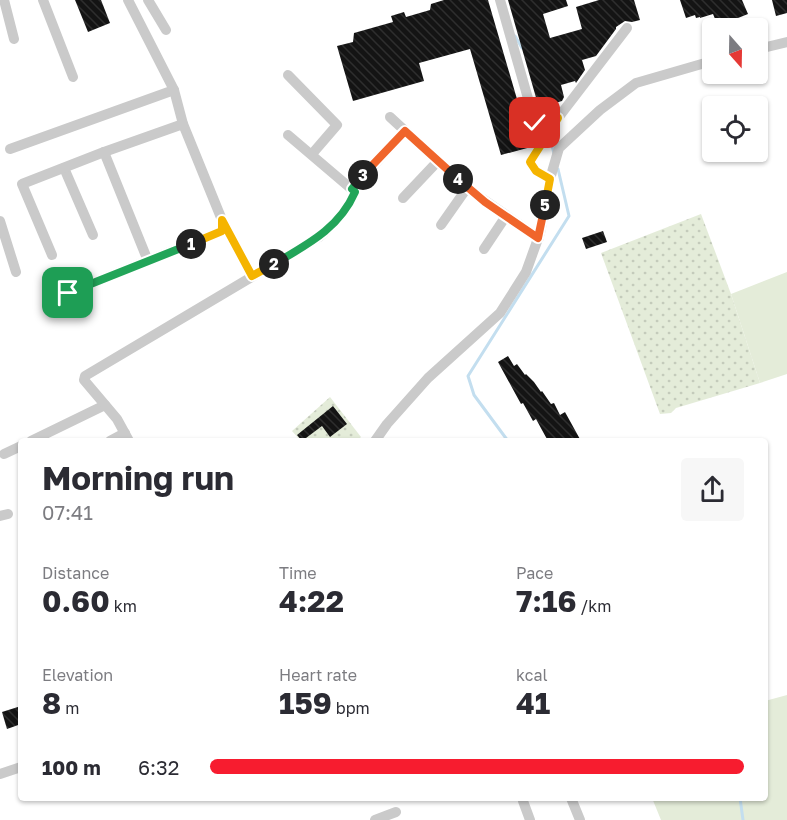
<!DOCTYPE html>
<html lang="en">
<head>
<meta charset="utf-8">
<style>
	:root { --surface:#fff; --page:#f7f7f7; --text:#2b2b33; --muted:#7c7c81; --accent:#f71c2f }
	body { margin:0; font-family:"Golos Text",sans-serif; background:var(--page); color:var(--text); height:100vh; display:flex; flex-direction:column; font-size:22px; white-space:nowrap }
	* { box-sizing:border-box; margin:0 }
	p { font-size:20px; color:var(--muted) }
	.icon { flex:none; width:33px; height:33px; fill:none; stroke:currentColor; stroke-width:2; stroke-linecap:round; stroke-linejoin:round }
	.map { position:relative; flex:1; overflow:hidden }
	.side { position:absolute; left:18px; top:438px; width:750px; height:363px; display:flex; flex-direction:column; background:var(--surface); border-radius:6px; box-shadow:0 2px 4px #0004 }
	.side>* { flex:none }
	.needle { width:39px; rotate:160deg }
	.fabs { position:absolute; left:702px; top:18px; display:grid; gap:12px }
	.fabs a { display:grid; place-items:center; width:66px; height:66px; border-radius:6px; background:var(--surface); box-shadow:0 2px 4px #0004; font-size:30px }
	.pin { position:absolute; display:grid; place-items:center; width:51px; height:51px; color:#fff; margin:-26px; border-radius:12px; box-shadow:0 3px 9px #0006 }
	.km { position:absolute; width:30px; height:30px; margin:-15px; border-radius:50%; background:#222; color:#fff; font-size:16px; line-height:30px; text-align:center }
	.round { display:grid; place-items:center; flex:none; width:63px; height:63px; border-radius:6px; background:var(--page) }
	.overview { display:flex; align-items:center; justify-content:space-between; height:102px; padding:0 24px }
	h1 { font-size:33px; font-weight:700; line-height:45px }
	.metrics { display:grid; grid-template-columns:repeat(3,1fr); gap:9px; height:102px; padding:6px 24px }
	.metrics div { display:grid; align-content:center }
	.metrics b { font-size:30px; font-weight:700 }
	.metrics small { font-size:16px; font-weight:400 }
	.metrics p { font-size:16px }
	ul { padding:0 24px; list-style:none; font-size:20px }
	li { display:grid; grid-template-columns:96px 72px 1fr; align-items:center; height:45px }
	li i { height:15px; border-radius:8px; background:var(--accent) }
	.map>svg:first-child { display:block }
</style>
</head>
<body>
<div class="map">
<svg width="787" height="820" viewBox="0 0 787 820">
	<defs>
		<pattern id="park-dots" width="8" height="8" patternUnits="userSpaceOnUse" patternTransform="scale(1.5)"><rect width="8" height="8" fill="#e4ecd9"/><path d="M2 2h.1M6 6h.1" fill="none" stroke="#c4cbbb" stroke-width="1.8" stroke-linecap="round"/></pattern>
		<pattern id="building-back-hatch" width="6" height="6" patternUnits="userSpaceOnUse" patternTransform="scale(1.5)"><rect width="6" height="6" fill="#141414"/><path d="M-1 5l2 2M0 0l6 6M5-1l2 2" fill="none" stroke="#2e2e2e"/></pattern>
	</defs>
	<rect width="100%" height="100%" fill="#fff"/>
	<g fill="#e4ecd9">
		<path d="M787,272V374L760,383L731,294Z"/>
		<path d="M787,695V820H661L652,798H765V701Z"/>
	</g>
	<g fill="url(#park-dots)">
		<path d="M701,214L731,294L760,383L676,408L671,413L660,414L601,253Z"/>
		<path d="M330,397L361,437L357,441H301L292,431Z"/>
	</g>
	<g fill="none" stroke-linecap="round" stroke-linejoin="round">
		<g stroke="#c3deef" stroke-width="3">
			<path d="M515,36L522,48"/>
			<path d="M542,105L545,119"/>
			<path d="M550,137L554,154"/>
			<path d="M508,441L474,395L468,376L569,216L558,169"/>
			<path d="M740,798L743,820"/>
		</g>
	</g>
	<g fill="url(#building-back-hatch)">
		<path d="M75,0H101L110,23L88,32Z"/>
		<path d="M444,0H488L531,147L501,155L470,49L419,63L424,81L353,101L337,46L353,42L354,33L393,22L391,16L404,12L406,17L430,10L431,4Z"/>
		<path d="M508,0H566L568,6L543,14L550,38L582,29L576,7L599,0H634L640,20L632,22L625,21L616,27V29L596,56L582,60L585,70L576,83L575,81L561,85L564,97L562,101L539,108Z"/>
		<path d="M680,0H742L748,14L718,26L713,14L700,18V17L696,18L695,15L686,18Z"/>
		<path d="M772,0H787V13L776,16Z"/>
		<path d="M603,231L607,242L586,249L582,238Z"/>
		<path d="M508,356L514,366L517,364L525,375L526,374L534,382L541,392L542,391L551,404L554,403L560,415L565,412L581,441H548L536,419L533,421L523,403L521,404L498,362Z"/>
		<path d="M333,406L347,424L330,437L322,426L302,441L297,435Z"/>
		<path d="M21,706V724L7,729L2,712Z"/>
	</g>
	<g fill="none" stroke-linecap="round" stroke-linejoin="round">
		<g stroke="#cacaca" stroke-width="10">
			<path d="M4,0L14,39"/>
			<path d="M43,0L73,77"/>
			<path d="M148,0L166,30"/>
			<path d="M500,0L535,123L558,118"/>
			<path d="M758,49L787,42"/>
			<path d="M288,75L337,125L312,154"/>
			<path d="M390,117L467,188L539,238"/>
			<path d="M10,149L174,90"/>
			<path d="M104,152L148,261"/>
			<path d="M64,168L93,235"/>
			<path d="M550,179L536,171L530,162L558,118L627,28"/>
			<path d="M352,189L405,131"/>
			<path d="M403,198L438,161"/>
			<path d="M0,221L16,272"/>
			<path d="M224,223L252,276"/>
			<path d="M441,225L467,188"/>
			<path d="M484,249L506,216"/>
			<path d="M52,255L22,184L104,152L183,124"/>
			<path d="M67,293L222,231V220L183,124L174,90L128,0"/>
			<path d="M31,441L105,405"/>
			<path d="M110,441L125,433"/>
			<path d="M129,441L117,419L84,380L85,376L319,237C334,225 347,210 355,192L288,135"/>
			<path d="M375,441L387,424L428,378L500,313L526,272L540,233L550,179L559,148L600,110L636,83L712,61"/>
			<path d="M4,454L21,446"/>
			<path d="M0,516L8,514"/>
			<path d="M0,774L21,767"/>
			<path d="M571,798L580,820"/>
			<path d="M523,801L530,820"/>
			<path d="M375,820L396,812"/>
		</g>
	</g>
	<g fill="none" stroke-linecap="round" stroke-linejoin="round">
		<defs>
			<path id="split-1" d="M68,293L191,244"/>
			<path id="split-2" d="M191,244L222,231V220L252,276L274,264"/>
			<path id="split-3" d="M274,264C306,245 339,229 355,192L352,189L363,175"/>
			<path id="split-4" d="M363,175L405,131L458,179"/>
			<path id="split-5" d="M458,179L485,202L538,238L545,205"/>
			<path id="split-6" d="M535,123L558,118L530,162L536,171L550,179L545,205"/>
		</defs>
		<use href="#split-1" stroke="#fff" stroke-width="12"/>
		<use href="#split-2" stroke="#fff" stroke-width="12"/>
		<use href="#split-3" stroke="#fff" stroke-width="12"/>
		<use href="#split-4" stroke="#fff" stroke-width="12"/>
		<use href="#split-5" stroke="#fff" stroke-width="12"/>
		<use href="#split-6" stroke="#fff" stroke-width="12"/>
		<use href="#split-1" stroke="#22a559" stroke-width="8"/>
		<use href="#split-2" stroke="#f5b400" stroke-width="8"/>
		<use href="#split-3" stroke="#22a559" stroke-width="8"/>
		<use href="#split-4" stroke="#f0652b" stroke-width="8"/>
		<use href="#split-5" stroke="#f0652b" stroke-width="8"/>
		<use href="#split-6" stroke="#f5b400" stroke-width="8"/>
	</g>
</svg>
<div class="fabs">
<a><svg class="needle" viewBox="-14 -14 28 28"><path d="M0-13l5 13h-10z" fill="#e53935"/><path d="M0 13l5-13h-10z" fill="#7c7c81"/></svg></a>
<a><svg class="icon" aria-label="locate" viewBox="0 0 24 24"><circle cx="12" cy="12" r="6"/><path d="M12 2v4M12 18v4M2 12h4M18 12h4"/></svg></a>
</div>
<div class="pin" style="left:68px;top:293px;background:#1e9e55"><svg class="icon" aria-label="arrive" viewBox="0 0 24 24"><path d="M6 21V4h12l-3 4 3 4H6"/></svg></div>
<div class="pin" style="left:535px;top:123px;background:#d93025"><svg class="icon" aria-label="check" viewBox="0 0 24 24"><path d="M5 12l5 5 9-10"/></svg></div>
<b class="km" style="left:191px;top:244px">1</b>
<b class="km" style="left:274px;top:264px">2</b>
<b class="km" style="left:363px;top:175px">3</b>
<b class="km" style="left:458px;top:179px">4</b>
<b class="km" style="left:545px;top:205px">5</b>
<section class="side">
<div class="overview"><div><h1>Morning run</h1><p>07:41</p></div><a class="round"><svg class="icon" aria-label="share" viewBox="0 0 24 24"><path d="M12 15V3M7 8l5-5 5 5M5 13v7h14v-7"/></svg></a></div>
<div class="metrics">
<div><p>Distance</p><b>0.60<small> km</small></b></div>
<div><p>Time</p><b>4:22</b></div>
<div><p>Pace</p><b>7:16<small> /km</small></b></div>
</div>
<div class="metrics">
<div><p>Elevation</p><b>8<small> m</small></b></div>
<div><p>Heart rate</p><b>159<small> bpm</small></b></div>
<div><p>kcal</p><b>41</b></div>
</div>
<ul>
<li><b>100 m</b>6:32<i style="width:100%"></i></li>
</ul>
</section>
</div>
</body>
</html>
